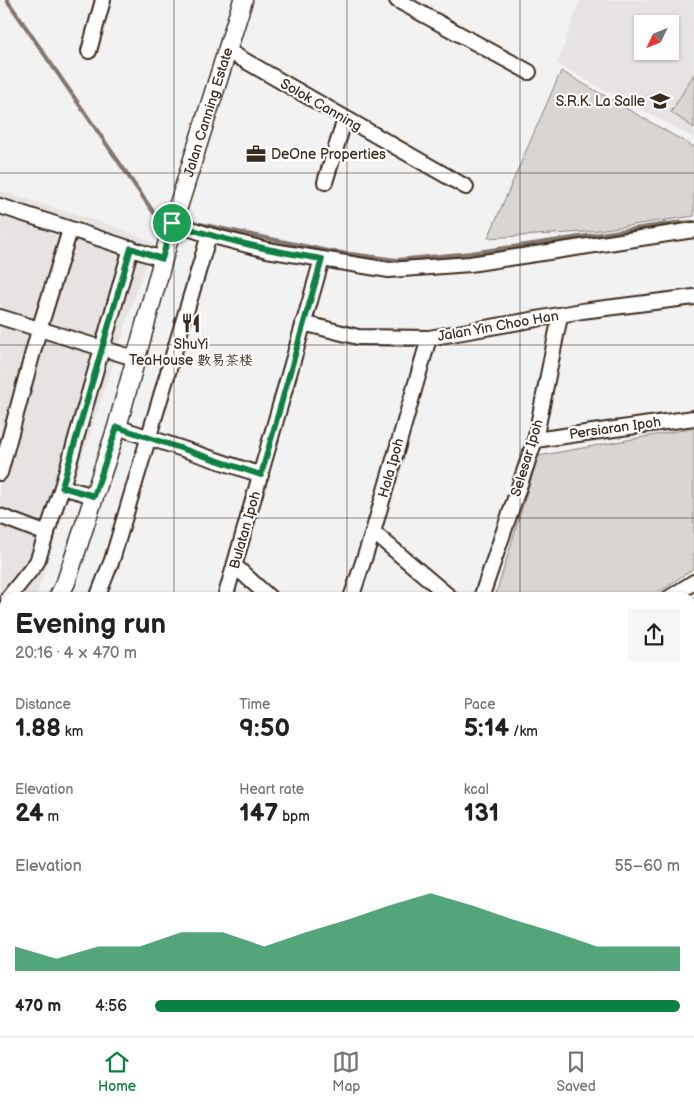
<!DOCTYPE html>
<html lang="en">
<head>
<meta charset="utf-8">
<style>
	:root { --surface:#fff; --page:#f6f6f6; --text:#222; --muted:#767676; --line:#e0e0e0; --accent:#0b8043 }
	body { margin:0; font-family:"Balsamiq Sans","LXGW WenKai TC",sans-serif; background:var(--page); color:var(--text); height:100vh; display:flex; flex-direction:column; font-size:19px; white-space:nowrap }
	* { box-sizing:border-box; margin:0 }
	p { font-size:16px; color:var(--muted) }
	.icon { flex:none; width:28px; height:28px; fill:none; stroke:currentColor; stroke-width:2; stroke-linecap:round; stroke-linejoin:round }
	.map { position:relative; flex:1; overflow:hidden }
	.details { position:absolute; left:0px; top:592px; width:695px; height:444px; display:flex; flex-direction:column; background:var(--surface); border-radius:15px 15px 0 0; box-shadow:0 1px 4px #0004 }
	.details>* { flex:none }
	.needle { width:32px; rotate:227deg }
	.fabs { position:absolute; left:634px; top:15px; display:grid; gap:10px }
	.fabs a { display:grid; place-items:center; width:45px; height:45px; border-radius:0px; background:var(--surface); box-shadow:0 1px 4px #0004; font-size:25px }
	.pin { position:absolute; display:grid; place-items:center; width:42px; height:42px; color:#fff; margin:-21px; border:2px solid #fff; border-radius:50%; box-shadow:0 1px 5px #0007 }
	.round { display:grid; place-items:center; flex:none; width:52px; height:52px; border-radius:0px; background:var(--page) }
	.overview { display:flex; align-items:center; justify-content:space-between; height:85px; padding:0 15px }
	h1 { font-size:28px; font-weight:600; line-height:38px }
	.metrics { display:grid; grid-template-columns:repeat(3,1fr); gap:8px; height:85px; padding:5px 15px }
	.metrics div { display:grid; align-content:center }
	.metrics b { font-size:25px; font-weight:600 }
	.metrics small { font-size:14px; font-weight:400 }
	.metrics p { font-size:14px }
	.chart { height:140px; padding:10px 15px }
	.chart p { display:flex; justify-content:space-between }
	.chart svg { width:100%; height:90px; margin-top:5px; fill:var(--accent); opacity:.7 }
	ul { padding:0 15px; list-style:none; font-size:16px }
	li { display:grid; grid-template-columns:80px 60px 1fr; align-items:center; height:38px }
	li i { height:12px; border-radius:6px; background:var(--accent) }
	.tabs { display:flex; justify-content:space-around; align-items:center; height:70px; border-top:1px solid var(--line); background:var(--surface); font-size:14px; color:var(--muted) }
	.tabs a { display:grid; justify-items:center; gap:2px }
	.tabs .active { color:var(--accent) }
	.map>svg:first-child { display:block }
</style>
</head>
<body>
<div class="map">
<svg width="694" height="1036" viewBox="0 0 694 1036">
	<rect width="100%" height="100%" fill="#f3f2f2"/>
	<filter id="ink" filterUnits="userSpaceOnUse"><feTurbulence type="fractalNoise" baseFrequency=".02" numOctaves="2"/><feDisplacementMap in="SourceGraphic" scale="10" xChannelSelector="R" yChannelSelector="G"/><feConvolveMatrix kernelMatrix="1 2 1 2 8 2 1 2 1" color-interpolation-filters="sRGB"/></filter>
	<g filter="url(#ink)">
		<g fill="#e6e3e2" fill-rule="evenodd">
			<path d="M580,0H694V138L557,64ZM642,24H670V51H642Z"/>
			<path d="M0,191L104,223L153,242L36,597L5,598V625H0Z"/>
		</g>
		<g fill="#d8d5d2" stroke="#8a8078">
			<path d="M561,71L694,147V216L585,232L488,238Z"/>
			<path d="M694,74V128L671,112Z"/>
			<path d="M694,428V568L652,597H495L538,456Z"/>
			<path d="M0,963L5,967V1031H77L82,1036H0Z"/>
		</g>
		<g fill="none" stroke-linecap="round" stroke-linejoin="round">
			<g stroke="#827770" stroke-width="4">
				<path d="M7,0L154,213"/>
				<path d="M200,224L328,251L397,260L471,253L674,223L694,222"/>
			</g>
			<defs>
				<g id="minor">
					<path d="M397,0L529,72"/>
					<path d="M89,51L103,0"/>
					<path d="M228,51L466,187"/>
					<path d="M325,182L345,119"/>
					<path d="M0,206L162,259"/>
					<path d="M173,223L209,235L267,250L389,270L470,264L694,230"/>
					<path d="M0,317L134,358"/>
					<path d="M303,323L358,337L429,338L582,311L694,297"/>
					<path d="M117,427L261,475"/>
					<path d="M535,440L694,418"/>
					<path d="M0,473L39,330L70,230"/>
					<path d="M62,487L94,496"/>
					<path d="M0,516L47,534"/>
					<path d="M373,532L451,598"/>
					<path d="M235,566L270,598"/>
					<path d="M8,598L37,562L62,487L131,248"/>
					<path d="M97,598L112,560L209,235"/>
					<path d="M225,598L322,259"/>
					<path d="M351,598L373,532L429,338"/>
					<path d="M481,598L535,440L560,316"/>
					<path d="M669,598L694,582"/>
					<path d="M690,729L694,726"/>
					<path d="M0,803H5"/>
					<path d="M690,878L694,875"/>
					<path d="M0,943L5,948"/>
					<path d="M100,1031L106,1036"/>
					<path d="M282,1031L288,1036"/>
					<path d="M391,1031L396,1036"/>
					<path d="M427,1036L435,1031"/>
				</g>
				<g id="tertiary">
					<path id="s1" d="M58,598L66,582L117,427L173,223L243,0"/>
					<path d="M0,639L5,638"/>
				</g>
				<g id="secondary">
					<path d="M0,656L5,659"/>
					<path d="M0,757L5,754"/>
					<path d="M339,1031L344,1036"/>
				</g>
			</defs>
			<use href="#minor" stroke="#3b2a1e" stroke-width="18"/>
			<use href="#tertiary" stroke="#3b2a1e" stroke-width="21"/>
			<use href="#secondary" stroke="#3b2a1e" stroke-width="24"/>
			<use href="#minor" stroke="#fff" stroke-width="14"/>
			<use href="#tertiary" stroke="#fff" stroke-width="18"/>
			<use href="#secondary" stroke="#fff" stroke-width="20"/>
		</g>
	</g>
	<g fill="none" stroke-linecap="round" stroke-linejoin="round" filter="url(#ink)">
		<defs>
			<path id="route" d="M172,223C222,240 271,251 322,259L261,475L117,427L94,496L62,487L131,248L162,259Z"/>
		</defs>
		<use href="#route" stroke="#fff" stroke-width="10"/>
		<use href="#route" stroke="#0b8043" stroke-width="6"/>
	</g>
	<path fill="none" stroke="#3b2a1e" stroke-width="1" stroke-opacity="0.55" d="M174,0V598M347,0V598M520,0V598M0,173H694M0,345H694M0,518H694M0,691H5M690,691H694M0,863H5M690,863H694M174,1031V1036M347,1031V1036M520,1031V1036"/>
	<defs>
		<symbol id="school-bare" viewBox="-9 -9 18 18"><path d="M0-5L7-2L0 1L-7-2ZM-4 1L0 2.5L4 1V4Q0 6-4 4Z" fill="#3b2a1e" stroke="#fff" stroke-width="2.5" paint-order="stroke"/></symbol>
		<symbol id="office-bare" viewBox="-9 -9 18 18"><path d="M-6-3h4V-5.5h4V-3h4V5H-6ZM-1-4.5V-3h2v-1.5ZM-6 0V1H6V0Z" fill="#3b2a1e" stroke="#fff" stroke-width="2.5" paint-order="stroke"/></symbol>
		<symbol id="restaurant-bare" viewBox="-9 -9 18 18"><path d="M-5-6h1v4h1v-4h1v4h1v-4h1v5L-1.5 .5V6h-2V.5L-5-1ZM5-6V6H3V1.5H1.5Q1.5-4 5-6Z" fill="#3b2a1e" stroke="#fff" stroke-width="2.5" paint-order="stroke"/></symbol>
	</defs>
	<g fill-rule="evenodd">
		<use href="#school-bare" x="646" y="87" width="28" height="28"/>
		<use href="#office-bare" x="242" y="140" width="28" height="28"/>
		<use href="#restaurant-bare" x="177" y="309" width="28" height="28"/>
	</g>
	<g text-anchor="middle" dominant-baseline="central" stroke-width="4.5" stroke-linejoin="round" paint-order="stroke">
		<g font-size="14" fill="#3b2a1e" stroke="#fff" text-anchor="end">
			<text x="645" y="101">S.R.K. La Salle</text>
			<text x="271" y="154" text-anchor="start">DeOne Properties</text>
			<text x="191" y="344" text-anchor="middle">ShuYi<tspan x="191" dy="16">TeaHouse 數易茶楼</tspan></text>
		</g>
		<g font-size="14" fill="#3b2a1e" stroke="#fff">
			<text transform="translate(321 105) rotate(30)">Solok Canning</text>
			<text stroke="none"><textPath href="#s1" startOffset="509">Jalan Canning Estate</textPath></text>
			<text transform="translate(498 326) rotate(-10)">Jalan Yin Choo Han</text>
			<text transform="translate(615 428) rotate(-8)">Persiaran Ipoh</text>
			<text transform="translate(527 458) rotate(-73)">Selesar Ipoh</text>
			<text transform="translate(391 468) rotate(-74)">Hala Ipoh</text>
			<text transform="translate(245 530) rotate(-74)">Bulatan Ipoh</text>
		</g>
	</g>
</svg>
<div class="fabs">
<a><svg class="needle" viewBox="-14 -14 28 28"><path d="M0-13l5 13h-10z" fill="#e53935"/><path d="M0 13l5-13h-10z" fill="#767676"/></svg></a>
</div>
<div class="pin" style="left:172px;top:223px;background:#1e9e55"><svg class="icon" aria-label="arrive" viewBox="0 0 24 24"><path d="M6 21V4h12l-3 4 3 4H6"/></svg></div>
<section class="details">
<div class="overview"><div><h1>Evening run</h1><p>20:16 · 4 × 470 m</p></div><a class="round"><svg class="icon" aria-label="share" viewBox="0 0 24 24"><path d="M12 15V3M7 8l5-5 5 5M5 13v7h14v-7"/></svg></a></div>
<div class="metrics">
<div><p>Distance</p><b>1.88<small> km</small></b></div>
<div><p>Time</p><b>9:50</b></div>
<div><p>Pace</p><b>5:14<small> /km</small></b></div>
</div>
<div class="metrics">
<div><p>Elevation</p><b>24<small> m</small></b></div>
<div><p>Heart rate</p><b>147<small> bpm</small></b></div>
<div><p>kcal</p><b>131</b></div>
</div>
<div class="chart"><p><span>Elevation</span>55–60 m</p>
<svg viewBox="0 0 160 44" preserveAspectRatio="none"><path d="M0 44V32L10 38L20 32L30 32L40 25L50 25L60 32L70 25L80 19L90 12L100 6L110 12L120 19L130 25L140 32L150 32L160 32V44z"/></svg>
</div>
<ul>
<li><b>470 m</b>4:56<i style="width:100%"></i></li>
</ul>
</section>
</div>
<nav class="tabs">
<a class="active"><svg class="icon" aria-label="home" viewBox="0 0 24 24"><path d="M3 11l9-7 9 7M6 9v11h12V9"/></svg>Home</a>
<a><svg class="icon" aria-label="map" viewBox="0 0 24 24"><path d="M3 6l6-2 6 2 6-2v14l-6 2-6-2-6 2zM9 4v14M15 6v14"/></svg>Map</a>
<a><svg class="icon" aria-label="saved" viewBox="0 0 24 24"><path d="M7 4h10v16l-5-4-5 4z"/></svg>Saved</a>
</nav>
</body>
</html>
